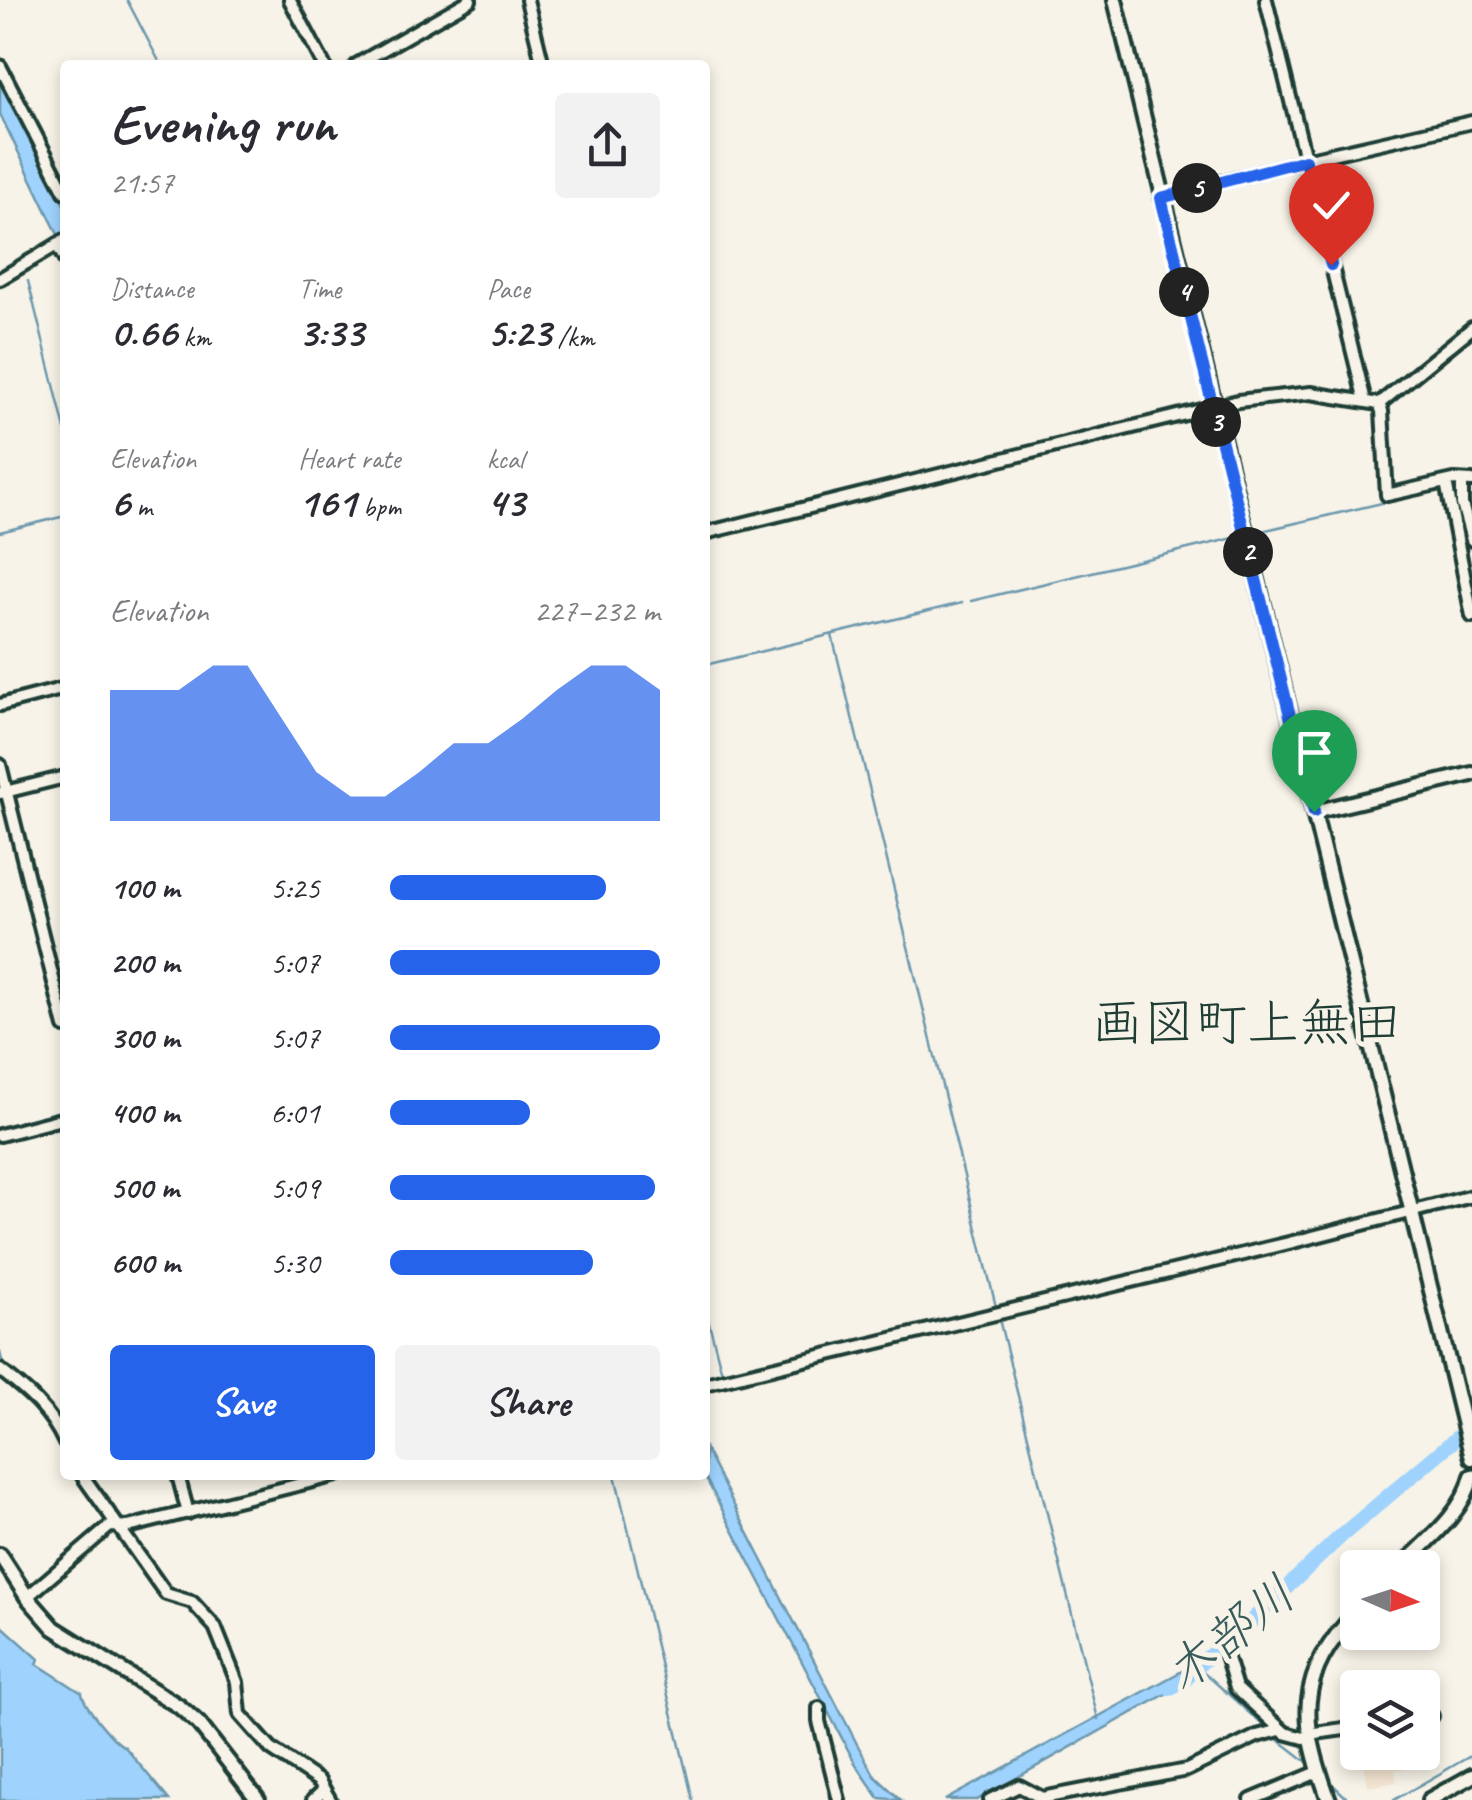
<!DOCTYPE html>
<html lang="en">
<head>
<meta charset="utf-8">
<style>
	:root { --surface:#fff; --page:#f2f2f3; --text:#2b2b33; --muted:#7c7c81; --accent:#2563eb }
	body { margin:0; font-family:Caveat,"Klee One",sans-serif; background:var(--page); color:var(--text); height:100vh; display:flex; flex-direction:column; font-size:38px; white-space:nowrap }
	* { box-sizing:border-box; margin:0 }
	p { font-size:32px; color:var(--muted) }
	.icon { flex:none; width:55px; height:55px; fill:none; stroke:currentColor; stroke-width:2; stroke-linecap:round; stroke-linejoin:round }
	.map { position:relative; flex:1; overflow:hidden }
	.side { position:absolute; left:60px; top:60px; width:650px; height:1420px; display:flex; flex-direction:column; background:var(--surface); border-radius:10px; box-shadow:0 5px 15px #0003 }
	.side>* { flex:none }
	.needle { width:65px; rotate:93deg }
	.buttons { position:absolute; left:1340px; top:1550px; display:grid; gap:20px }
	.buttons a { display:grid; place-items:center; width:100px; height:100px; border-radius:10px; background:var(--surface); box-shadow:0 5px 15px #0003; font-size:50px }
	.pin { position:absolute; display:grid; place-items:center; width:85px; height:85px; color:#fff; margin:-102px -42px; border-radius:50% 50% 50% 0; rotate:-45deg; box-shadow:0 0 10px #0007 }
	.pin .icon { rotate:45deg }
	.km { position:absolute; width:50px; height:50px; margin:-25px; border-radius:50%; background:#222; color:#fff; font-size:28px; line-height:50px; text-align:center }
	.round { display:grid; place-items:center; flex:none; width:105px; height:105px; border-radius:10px; background:var(--page) }
	.summary { display:flex; align-items:center; justify-content:space-between; height:170px; padding:0 50px }
	h1 { font-size:55px; font-weight:600; line-height:75px }
	.metrics { display:grid; grid-template-columns:repeat(3,1fr); gap:15px; height:170px; padding:10px 50px }
	.metrics div { display:grid; align-content:center }
	.metrics b { font-size:42px; font-weight:600 }
	.metrics small { font-size:28px; font-weight:400 }
	.metrics p { font-size:28px }
	.chart { height:280px; padding:20px 50px }
	.chart p { display:flex; justify-content:space-between }
	.chart svg { width:100%; height:180px; margin-top:10px; fill:var(--accent); opacity:.7 }
	.button { display:flex; gap:20px; margin-top:auto; padding:20px 50px }
	.button a { flex:1; height:115px; border-radius:10px; background:var(--accent); color:#fff; font-size:40px; font-weight:600; line-height:115px; text-align:center }
	.button a+a { background:var(--page); color:var(--text) }
	ul { padding:0 50px; list-style:none; font-size:32px }
	li { display:grid; grid-template-columns:160px 120px 1fr; align-items:center; height:75px }
	li i { height:25px; border-radius:12px; background:var(--accent) }
	.map>svg:first-child { display:block }
</style>
</head>
<body>
<div class="map">
<svg width="1472" height="1800" viewBox="0 0 1472 1800">
	<rect width="100%" height="100%" fill="#f7f3e8"/>
	<filter id="ink" filterUnits="userSpaceOnUse"><feTurbulence type="fractalNoise" baseFrequency=".01" numOctaves="2"/><feDisplacementMap in="SourceGraphic" scale="20" xChannelSelector="R" yChannelSelector="G"/><feConvolveMatrix kernelMatrix="1 2 1 2 8 2 1 2 1" color-interpolation-filters="sRGB"/></filter>
	<g filter="url(#ink)">
		<path fill="#f4e6d2" d="M1428,1745L1431,1764L1395,1770L1396,1782L1368,1787L1363,1757L1387,1753L1422,1752L1423,1746Z"/>
		<g fill="#9fd3fd" stroke="#6c97ad" stroke-width="2.5">
			<path d="M0,80L65,207V249L0,114Z"/>
			<path d="M705,1449L857,1744L875,1776L901,1800L879,1798L855,1763L704,1475Z"/>
			<path d="M0,1624L39,1659L37,1664L82,1693C83,1705 114,1742 125,1747L169,1800H0Z"/>
			<path d="M1182,1671L1191,1680L977,1800H945Z"/>
		</g>
		<g fill="none" stroke-linecap="round" stroke-linejoin="round">
			<g stroke="#6c97ad" stroke-width="2.5">
				<path d="M127,0L161,65"/>
				<path d="M28,281L65,429"/>
				<path d="M1469,488H1472"/>
				<path d="M1459,521L1472,583"/>
				<path d="M0,532L65,516"/>
				<path d="M1253,533L1442,489"/>
				<path d="M971,601L1238,537"/>
				<path d="M832,635L997,1311"/>
				<path d="M705,665L962,603"/>
				<path d="M0,1127L65,1110"/>
				<path d="M705,1307L722,1373"/>
				<path d="M999,1319L1098,1719"/>
				<path d="M0,1352L3,1365"/>
				<path d="M615,1475L693,1800"/>
				<path d="M1197,1666L1266,1728"/>
				<path d="M1275,1737L1306,1761"/>
				<path d="M1331,1783L1349,1800"/>
				<path d="M1394,1800L1472,1755"/>
			</g>
			<path stroke="#9fd3fd" stroke-width="15" d="M1170,1688L1185,1680L1197,1666L1245,1627L1341,1536L1472,1425"/>
			<defs>
				<g id="minor">
					<path d="M290,0L324,65"/>
					<path d="M527,0L543,65"/>
					<path d="M1266,0L1365,401"/>
					<path d="M356,65L470,0"/>
					<path d="M0,66L65,192"/>
					<path d="M1161,198L1305,160L1472,122"/>
					<path d="M57,245L65,260"/>
					<path d="M0,279L65,240"/>
					<path d="M1379,404L1382,411L1387,495L1454,480L1472,481"/>
					<path d="M1446,482L1472,616"/>
					<path d="M1462,483V504L1472,540"/>
					<path d="M705,533L1238,401L1311,393L1379,404L1472,328"/>
					<path d="M0,705L65,688"/>
					<path d="M0,765L65,1027"/>
					<path d="M1,793L65,777"/>
					<path d="M0,1135L65,1118"/>
					<path d="M0,1370C28,1392 50,1410 65,1443"/>
					<path d="M705,1384L1289,1243L1472,1196"/>
					<path d="M82,1475L166,1594L192,1602L215,1627L237,1682L240,1714L271,1749L319,1781L330,1800"/>
					<path d="M178,1475L188,1513"/>
					<path d="M27,1597L110,1526L128,1527L337,1475"/>
					<path d="M1226,1655L1236,1688L1285,1733L1304,1738L1315,1733L1358,1727"/>
					<path d="M819,1708V1721L839,1800"/>
					<path d="M1422,1718L1432,1716"/>
					<path d="M313,1800L324,1790"/>
					<path d="M990,1800L1019,1786L1042,1798L1187,1770L1257,1736L1280,1730"/>
					<path d="M1251,1800L1318,1772"/>
				</g>
				<g id="major">
					<path d="M1115,0L1472,1458"/>
					<path d="M1314,812L1472,774"/>
					<path d="M0,1555L27,1597L54,1628L180,1707L199,1724L258,1800"/>
					<path d="M1400,1568C1427,1541 1463,1514 1472,1476"/>
					<path d="M1329,1800C1300,1721 1295,1675 1358,1611"/>
					<path d="M1429,1800L1472,1776"/>
				</g>
			</defs>
			<use href="#minor" stroke="#1f3d34" stroke-width="18"/>
			<use href="#major" stroke="#1f3d34" stroke-width="20"/>
			<use href="#minor" stroke="#f7f3e8" stroke-width="10"/>
			<use href="#major" stroke="#f7f3e8" stroke-width="12"/>
		</g>
	</g>
	<g fill="none" stroke-linecap="round" stroke-linejoin="round" filter="url(#ink)">
		<defs>
			<path id="route" d="M1314,812L1161,198L1305,160L1331,265"/>
		</defs>
		<use href="#route" stroke="#fff" stroke-width="20"/>
		<use href="#route" stroke="#2563eb" stroke-width="12"/>
	</g>
	<g text-anchor="middle" dominant-baseline="central" stroke-width="10" stroke-linejoin="round" paint-order="stroke">
		<g font-size="50" font-style="italic" fill="#395b5c" stroke="#f7f3e8">
			<text transform="translate(1230 1634) rotate(-39)">木部川</text>
		</g>
		<g font-size="52" fill="#1f3d34" stroke="#f7f3e8">
			<text x="1247" y="1023">画図町上無田</text>
		</g>
	</g>
</svg>
<div class="buttons">
<a><svg class="needle" viewBox="-14 -14 28 28"><path d="M0-13l5 13h-10z" fill="#e53935"/><path d="M0 13l5-13h-10z" fill="#7c7c81"/></svg></a>
<a><svg class="icon" aria-label="layers" viewBox="0 0 24 24"><path d="M12 4l9 5-9 5-9-5zM3 14l9 5 9-5"/></svg></a>
</div>
<div class="pin" style="left:1314px;top:812px;background:#1e9e55"><svg class="icon" aria-label="arrive" viewBox="0 0 24 24"><path d="M6 21V4h12l-3 4 3 4H6"/></svg></div>
<div class="pin" style="left:1331px;top:265px;background:#d93025"><svg class="icon" aria-label="check" viewBox="0 0 24 24"><path d="M5 12l5 5 9-10"/></svg></div>
<b class="km" style="left:1248px;top:552px">2</b>
<b class="km" style="left:1216px;top:422px">3</b>
<b class="km" style="left:1184px;top:292px">4</b>
<b class="km" style="left:1197px;top:188px">5</b>
<section class="side">
<div class="summary"><div><h1>Evening run</h1><p>21:57</p></div><a class="round"><svg class="icon" aria-label="share" viewBox="0 0 24 24"><path d="M12 15V3M7 8l5-5 5 5M5 13v7h14v-7"/></svg></a></div>
<div class="metrics">
<div><p>Distance</p><b>0.66<small> km</small></b></div>
<div><p>Time</p><b>3:33</b></div>
<div><p>Pace</p><b>5:23<small> /km</small></b></div>
</div>
<div class="metrics">
<div><p>Elevation</p><b>6<small> m</small></b></div>
<div><p>Heart rate</p><b>161<small> bpm</small></b></div>
<div><p>kcal</p><b>43</b></div>
</div>
<div class="chart"><p><span>Elevation</span>227–232 m</p>
<svg viewBox="0 0 160 44" preserveAspectRatio="none"><path d="M0 44V12L10 12L20 12L30 6L40 6L50 19L60 32L70 38L80 38L90 32L100 25L110 25L120 19L130 12L140 6L150 6L160 12V44z"/></svg>
</div>
<ul>
<li><b>100 m</b>5:25<i style="width:80%"></i></li>
<li><b>200 m</b>5:07<i style="width:100%"></i></li>
<li><b>300 m</b>5:07<i style="width:100%"></i></li>
<li><b>400 m</b>6:01<i style="width:52%"></i></li>
<li><b>500 m</b>5:09<i style="width:98%"></i></li>
<li><b>600 m</b>5:30<i style="width:75%"></i></li>
</ul>
<div class="button"><a>Save</a><a>Share</a></div>
</section>
</div>
</body>
</html>
